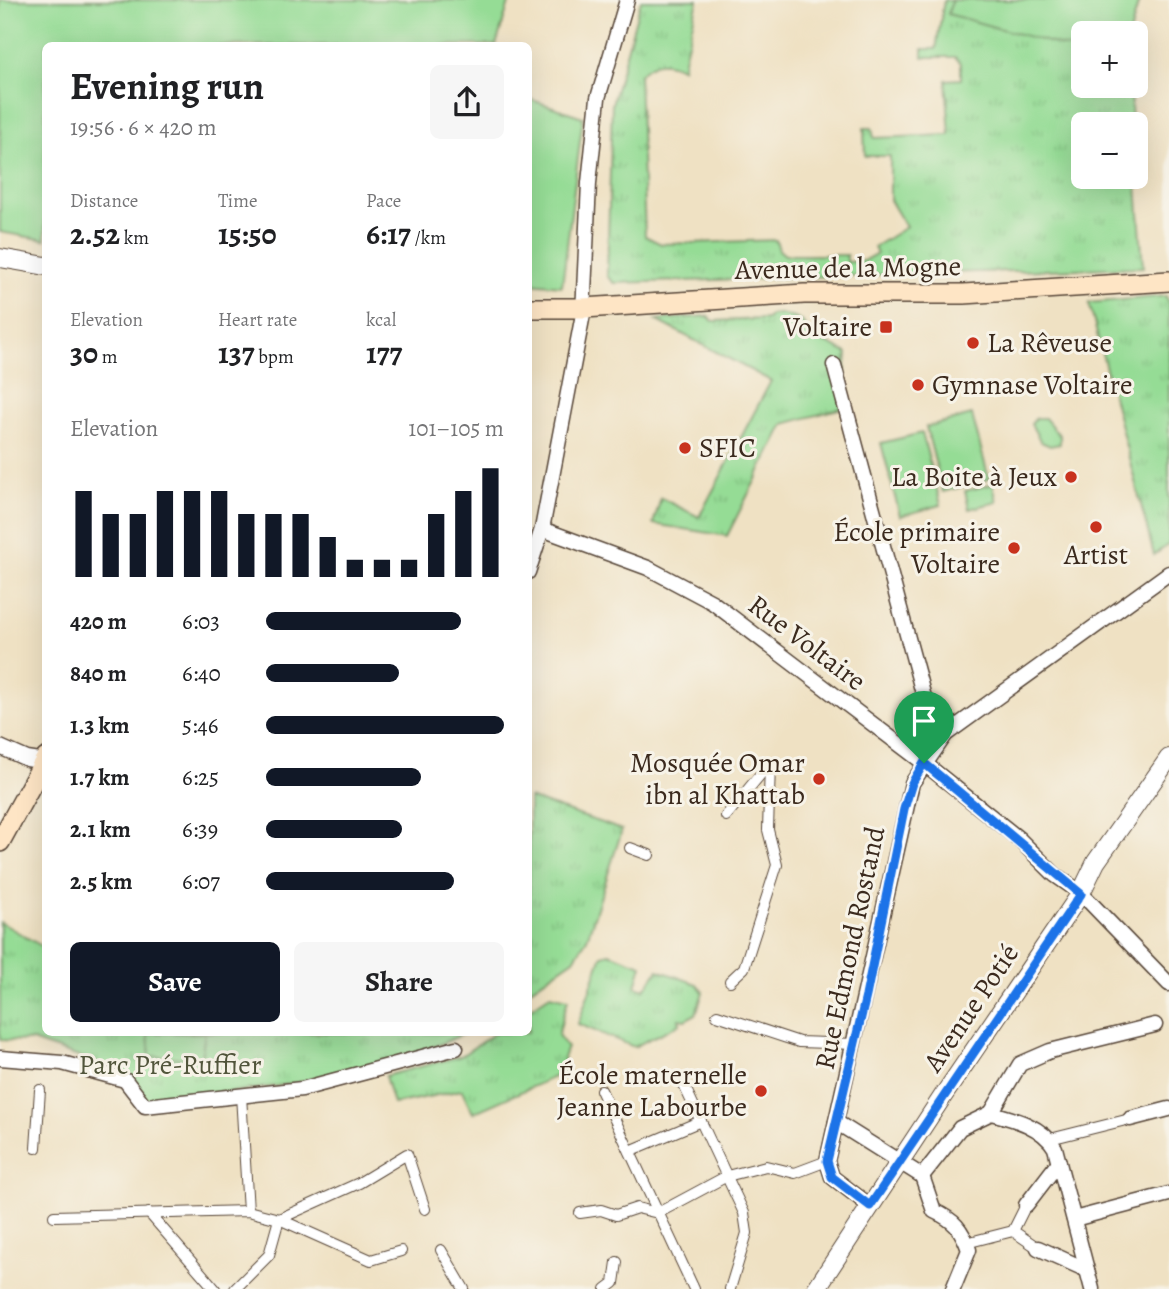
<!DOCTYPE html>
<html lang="en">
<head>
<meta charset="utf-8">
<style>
	:root { --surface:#fff; --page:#f6f6f6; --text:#202124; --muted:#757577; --accent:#111827 }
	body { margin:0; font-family:Alegreya,serif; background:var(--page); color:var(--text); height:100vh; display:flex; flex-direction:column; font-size:26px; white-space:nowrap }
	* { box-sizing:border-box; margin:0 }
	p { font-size:23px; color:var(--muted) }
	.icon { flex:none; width:38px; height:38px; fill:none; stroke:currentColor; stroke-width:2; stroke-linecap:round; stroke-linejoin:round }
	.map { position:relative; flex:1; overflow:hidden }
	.details { position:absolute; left:42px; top:42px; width:490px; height:994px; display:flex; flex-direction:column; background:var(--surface); border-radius:10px; box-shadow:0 7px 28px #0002 }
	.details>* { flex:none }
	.buttons { position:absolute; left:1071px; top:21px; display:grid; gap:14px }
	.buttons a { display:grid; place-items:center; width:77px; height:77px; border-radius:10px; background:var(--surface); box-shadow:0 7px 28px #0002; font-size:35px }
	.pin { position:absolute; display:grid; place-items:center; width:60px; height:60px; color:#fff; margin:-72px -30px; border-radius:50% 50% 50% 0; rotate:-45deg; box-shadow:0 0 7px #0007 }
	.pin .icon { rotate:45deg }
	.round { display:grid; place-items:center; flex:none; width:74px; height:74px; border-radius:10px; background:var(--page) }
	.headline { display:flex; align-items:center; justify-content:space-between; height:119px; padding:0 28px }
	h1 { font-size:38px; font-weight:700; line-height:52px }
	.stats { display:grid; grid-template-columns:repeat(3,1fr); gap:10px; height:119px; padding:7px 28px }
	.stats div { display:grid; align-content:center }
	.stats b { font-size:30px; font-weight:700 }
	.stats small { font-size:19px; font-weight:400 }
	.stats p { font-size:19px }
	.chart { height:196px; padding:14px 28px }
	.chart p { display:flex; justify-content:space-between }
	.chart svg { width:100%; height:126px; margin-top:7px; stroke:var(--accent); stroke-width:6 }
	.button { display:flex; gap:14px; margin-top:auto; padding:14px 28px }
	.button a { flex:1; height:80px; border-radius:10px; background:var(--accent); color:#fff; font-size:28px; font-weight:700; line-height:80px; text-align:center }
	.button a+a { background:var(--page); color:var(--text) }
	ul { padding:0 28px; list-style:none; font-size:23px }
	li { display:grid; grid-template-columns:112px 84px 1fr; align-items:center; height:52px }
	li i { height:18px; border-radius:9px; background:var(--accent) }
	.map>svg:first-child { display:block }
</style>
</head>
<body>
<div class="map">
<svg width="1169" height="1289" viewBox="0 0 1169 1289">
	<defs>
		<pattern id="grass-tufts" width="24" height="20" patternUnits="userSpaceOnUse" patternTransform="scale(1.75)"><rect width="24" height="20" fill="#95dc95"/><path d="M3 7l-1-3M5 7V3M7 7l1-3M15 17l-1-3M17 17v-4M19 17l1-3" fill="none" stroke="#81bd80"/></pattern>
	</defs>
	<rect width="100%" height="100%" fill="#f7f3e8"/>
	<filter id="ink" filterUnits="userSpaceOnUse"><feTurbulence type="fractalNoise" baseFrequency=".0143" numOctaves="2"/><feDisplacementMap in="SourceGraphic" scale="14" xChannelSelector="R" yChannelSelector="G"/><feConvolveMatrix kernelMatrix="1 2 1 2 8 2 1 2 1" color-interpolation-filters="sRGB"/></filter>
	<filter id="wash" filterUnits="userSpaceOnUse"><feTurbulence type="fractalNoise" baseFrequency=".00686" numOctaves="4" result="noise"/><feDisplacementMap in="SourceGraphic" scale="28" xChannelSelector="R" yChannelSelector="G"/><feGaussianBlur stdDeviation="1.57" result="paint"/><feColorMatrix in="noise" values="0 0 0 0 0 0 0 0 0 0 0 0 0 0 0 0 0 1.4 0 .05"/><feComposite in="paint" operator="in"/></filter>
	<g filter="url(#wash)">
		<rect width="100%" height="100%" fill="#efe1c3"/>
		<g fill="url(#grass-tufts)" stroke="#68835a" stroke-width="2">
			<path d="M641,0H698L682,68C664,60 653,60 639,75L645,236L661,244L776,240L779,250L785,255H847V262L863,261L877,253L874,247L906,227L890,200V156H865L864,128H872L874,138L950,135L946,80L961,79V63L955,57H923V49H936L944,0H1139L1130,33H1083V86H1130L1132,124H1083V177H1136V171L1143,267L614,283L607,276L612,104Z"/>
			<path d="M1166,296L1169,306V544L1154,555L1089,303Z"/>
			<path d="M780,314L801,320L813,336L847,353L842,408L784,424L727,536L653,524L661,498L699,517L771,381L656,320L708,316L713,321L767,319L771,315Z"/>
			<path d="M1036,418H1045L1060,436V444L1050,446L1041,442L1031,424Z"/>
			<path d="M529,798L622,830L587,939L574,959L529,990Z"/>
			<path d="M0,922L45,948L46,1032L465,1033C367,1081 255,1089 148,1102L129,1074L32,1041L0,1040Z"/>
			<path d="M609,953L642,965L636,986L645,989L658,970L697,984L703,992L696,1014L685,1020L679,1019L680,1024L634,1047L578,1024L602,955Z"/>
			<path d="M550,995L568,999L558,1035L567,1047L563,1058L568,1071L473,1113L462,1090L393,1104L385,1076L461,1056L495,1033L528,1032L529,1009Z"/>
		</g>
		<g fill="#95dc95" stroke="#68835a" stroke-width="2">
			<path d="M0,0H510L496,45L46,46L45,240L0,232Z"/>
			<path d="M952,0H1139L1130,33H1083V52L948,14Z"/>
			<path d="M529,99L583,117L562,286L529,283Z"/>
			<path d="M972,415L989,479L943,492L926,427Z"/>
			<path d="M922,433L941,505L900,516L881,443Z"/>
			<path d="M993,484L997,502L969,509L965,491Z"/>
			<path d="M148,1033H205L201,1059L150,1056Z"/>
		</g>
	</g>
	<g filter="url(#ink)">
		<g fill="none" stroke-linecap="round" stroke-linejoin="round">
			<defs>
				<g id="pedestrian">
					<path d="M726,816L769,764"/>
					<path d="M630,848L649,855"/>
					<path d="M730,981L744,968L777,865L768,830L770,764"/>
					<path d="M717,1015L799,1042L855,1044"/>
					<path d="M681,1079L744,1213L747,1233L730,1289"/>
					<path d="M601,1090L694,1289"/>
					<path d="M241,1095L248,1211"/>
					<path d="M1050,1139L1130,1119"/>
					<path d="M36,1148L40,1090"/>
					<path d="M630,1151L701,1121"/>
					<path d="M1026,1205L1013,1231L1038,1248"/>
					<path d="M149,1213L215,1289"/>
					<path d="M580,1213L601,1210L616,1215L637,1208L658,1213L727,1176L766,1166L795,1173L827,1161"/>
					<path d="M54,1216L248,1211L279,1219L371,1260L401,1251"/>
					<path d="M966,1243L1013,1231"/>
					<path d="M441,1250L464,1289"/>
					<path d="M235,1289L269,1255L279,1219L359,1183L407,1154L425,1209"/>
					<path d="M606,1289L614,1283L617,1262"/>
				</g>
				<g id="minor">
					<path d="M834,365L928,712L946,734"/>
					<path d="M542,529L648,568L712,602L924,763L1019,839L1055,875L1081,893L1169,984"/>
					<path d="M528,572L542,529L583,314L589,183L598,98L627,0"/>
					<path d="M0,747L27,759L46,762"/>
					<path d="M0,1058L62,1063L125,1080L145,1106L302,1089L456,1048"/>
					<path d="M991,1113L1020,1064L1050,1051L1155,1025"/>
					<path d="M1130,1119L1169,1109"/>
					<path d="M836,1122L922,1176L960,1128L991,1113C1014,1119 1042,1126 1055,1148L1092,1289"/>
					<path d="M922,1176L934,1211C954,1220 962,1229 969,1250L953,1289"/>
					<path d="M1026,1205L1059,1162"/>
					<path d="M870,1206L832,1177L827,1161L912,783L946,734L1169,573"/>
					<path d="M1074,1219L1169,1194"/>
					<path d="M1038,1248L1087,1270"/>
				</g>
				<g id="tertiary">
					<path d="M0,258L46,266"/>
					<path d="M816,1289L943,1096L1081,893L1096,862L1169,758"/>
				</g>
				<g id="secondary">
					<path d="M528,308H584L804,294H964L1169,281"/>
					<path d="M0,842L46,758"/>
				</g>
			</defs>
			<use href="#pedestrian" stroke="#564537" stroke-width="12"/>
			<use href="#minor" stroke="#564537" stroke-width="17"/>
			<use href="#tertiary" stroke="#564537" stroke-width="20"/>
			<use href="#secondary" stroke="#564537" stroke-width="22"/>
			<use href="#pedestrian" stroke="#fff" stroke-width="10"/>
			<use href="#minor" stroke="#fff" stroke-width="14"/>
			<use href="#tertiary" stroke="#fff" stroke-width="18"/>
			<use href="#secondary" stroke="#fee5c5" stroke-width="19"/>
		</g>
	</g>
	<g fill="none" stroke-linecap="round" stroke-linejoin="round" filter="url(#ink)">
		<defs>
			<path id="route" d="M924,763L1081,894L870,1206L832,1177L827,1161L866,996L904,809L912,783Z"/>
		</defs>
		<use href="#route" stroke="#fff" stroke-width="14"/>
		<use href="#route" stroke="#1a73e8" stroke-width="9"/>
	</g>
	<g fill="#c8321e" stroke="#f7f3e8" stroke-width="2.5">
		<rect x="879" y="320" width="14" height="14" rx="3.5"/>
		<circle cx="973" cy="343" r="7"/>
		<circle cx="918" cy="385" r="7"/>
		<circle cx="685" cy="448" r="7"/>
		<circle cx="1071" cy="477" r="7"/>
		<circle cx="1096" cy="527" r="7"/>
		<circle cx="1014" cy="548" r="7"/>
		<circle cx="819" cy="779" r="7"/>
		<circle cx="761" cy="1091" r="7"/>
	</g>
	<g text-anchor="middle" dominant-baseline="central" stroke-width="6" stroke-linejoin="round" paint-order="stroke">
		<g font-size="28" fill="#3b2a1e" stroke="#f7f3e8">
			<text transform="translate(848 268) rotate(-1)">Avenue de la Mogne</text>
			<text transform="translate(807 643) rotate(37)">Rue Voltaire</text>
			<text transform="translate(850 948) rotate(-78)">Rue Edmond Rostand</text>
			<text transform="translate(971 1008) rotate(-56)">Avenue Potié</text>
		</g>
		<g font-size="28" fill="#3b2a1e" stroke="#f7f3e8" text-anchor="end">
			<text x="872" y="327">Voltaire</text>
			<text x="987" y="343" text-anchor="start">La Rêveuse</text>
			<text x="932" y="385" text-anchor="start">Gymnase Voltaire</text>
			<text x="699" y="448" text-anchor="start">SFIC</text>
			<text x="1057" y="477">La Boite à Jeux</text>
			<text x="1000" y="532">École primaire<tspan x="1000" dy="32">Voltaire</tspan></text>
			<text x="1096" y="555" text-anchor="middle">Artist</text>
			<text x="805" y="763">Mosquée Omar<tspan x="805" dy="32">ibn al Khattab</tspan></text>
			<text x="747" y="1075">École maternelle<tspan x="747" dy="32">Jeanne Labourbe</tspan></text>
		</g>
		<g font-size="28" fill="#52563c" stroke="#f7f3e8">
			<text x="170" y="1065">Parc Pré-Ruffier</text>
		</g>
	</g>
</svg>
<div class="buttons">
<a>+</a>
<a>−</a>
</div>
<div class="pin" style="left:924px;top:763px;background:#1e9e55"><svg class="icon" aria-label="arrive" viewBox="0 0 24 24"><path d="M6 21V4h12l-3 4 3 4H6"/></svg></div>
<section class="details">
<div class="headline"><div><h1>Evening run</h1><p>19:56 · 6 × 420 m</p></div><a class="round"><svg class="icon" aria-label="share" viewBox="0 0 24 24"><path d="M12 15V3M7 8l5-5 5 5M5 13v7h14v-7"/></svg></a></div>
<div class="stats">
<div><p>Distance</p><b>2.52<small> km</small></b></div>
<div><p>Time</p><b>15:50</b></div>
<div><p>Pace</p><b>6:17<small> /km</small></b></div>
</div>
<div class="stats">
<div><p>Elevation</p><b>30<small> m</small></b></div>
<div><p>Heart rate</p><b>137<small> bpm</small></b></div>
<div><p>kcal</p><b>177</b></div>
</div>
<div class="chart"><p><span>Elevation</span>101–105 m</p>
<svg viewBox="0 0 160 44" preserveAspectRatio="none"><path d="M5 44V14M15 44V22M25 44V22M35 44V14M45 44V14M55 44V14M65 44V22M75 44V22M85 44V22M95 44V30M105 44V38M115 44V38M125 44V38M135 44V22M145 44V14M155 44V6"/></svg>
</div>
<ul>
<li><b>420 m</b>6:03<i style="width:82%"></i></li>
<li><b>840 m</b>6:40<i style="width:56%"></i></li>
<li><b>1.3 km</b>5:46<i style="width:100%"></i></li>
<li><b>1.7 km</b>6:25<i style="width:65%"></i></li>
<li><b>2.1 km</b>6:39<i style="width:57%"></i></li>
<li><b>2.5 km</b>6:07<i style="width:79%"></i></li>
</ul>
<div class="button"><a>Save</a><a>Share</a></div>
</section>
</div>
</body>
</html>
